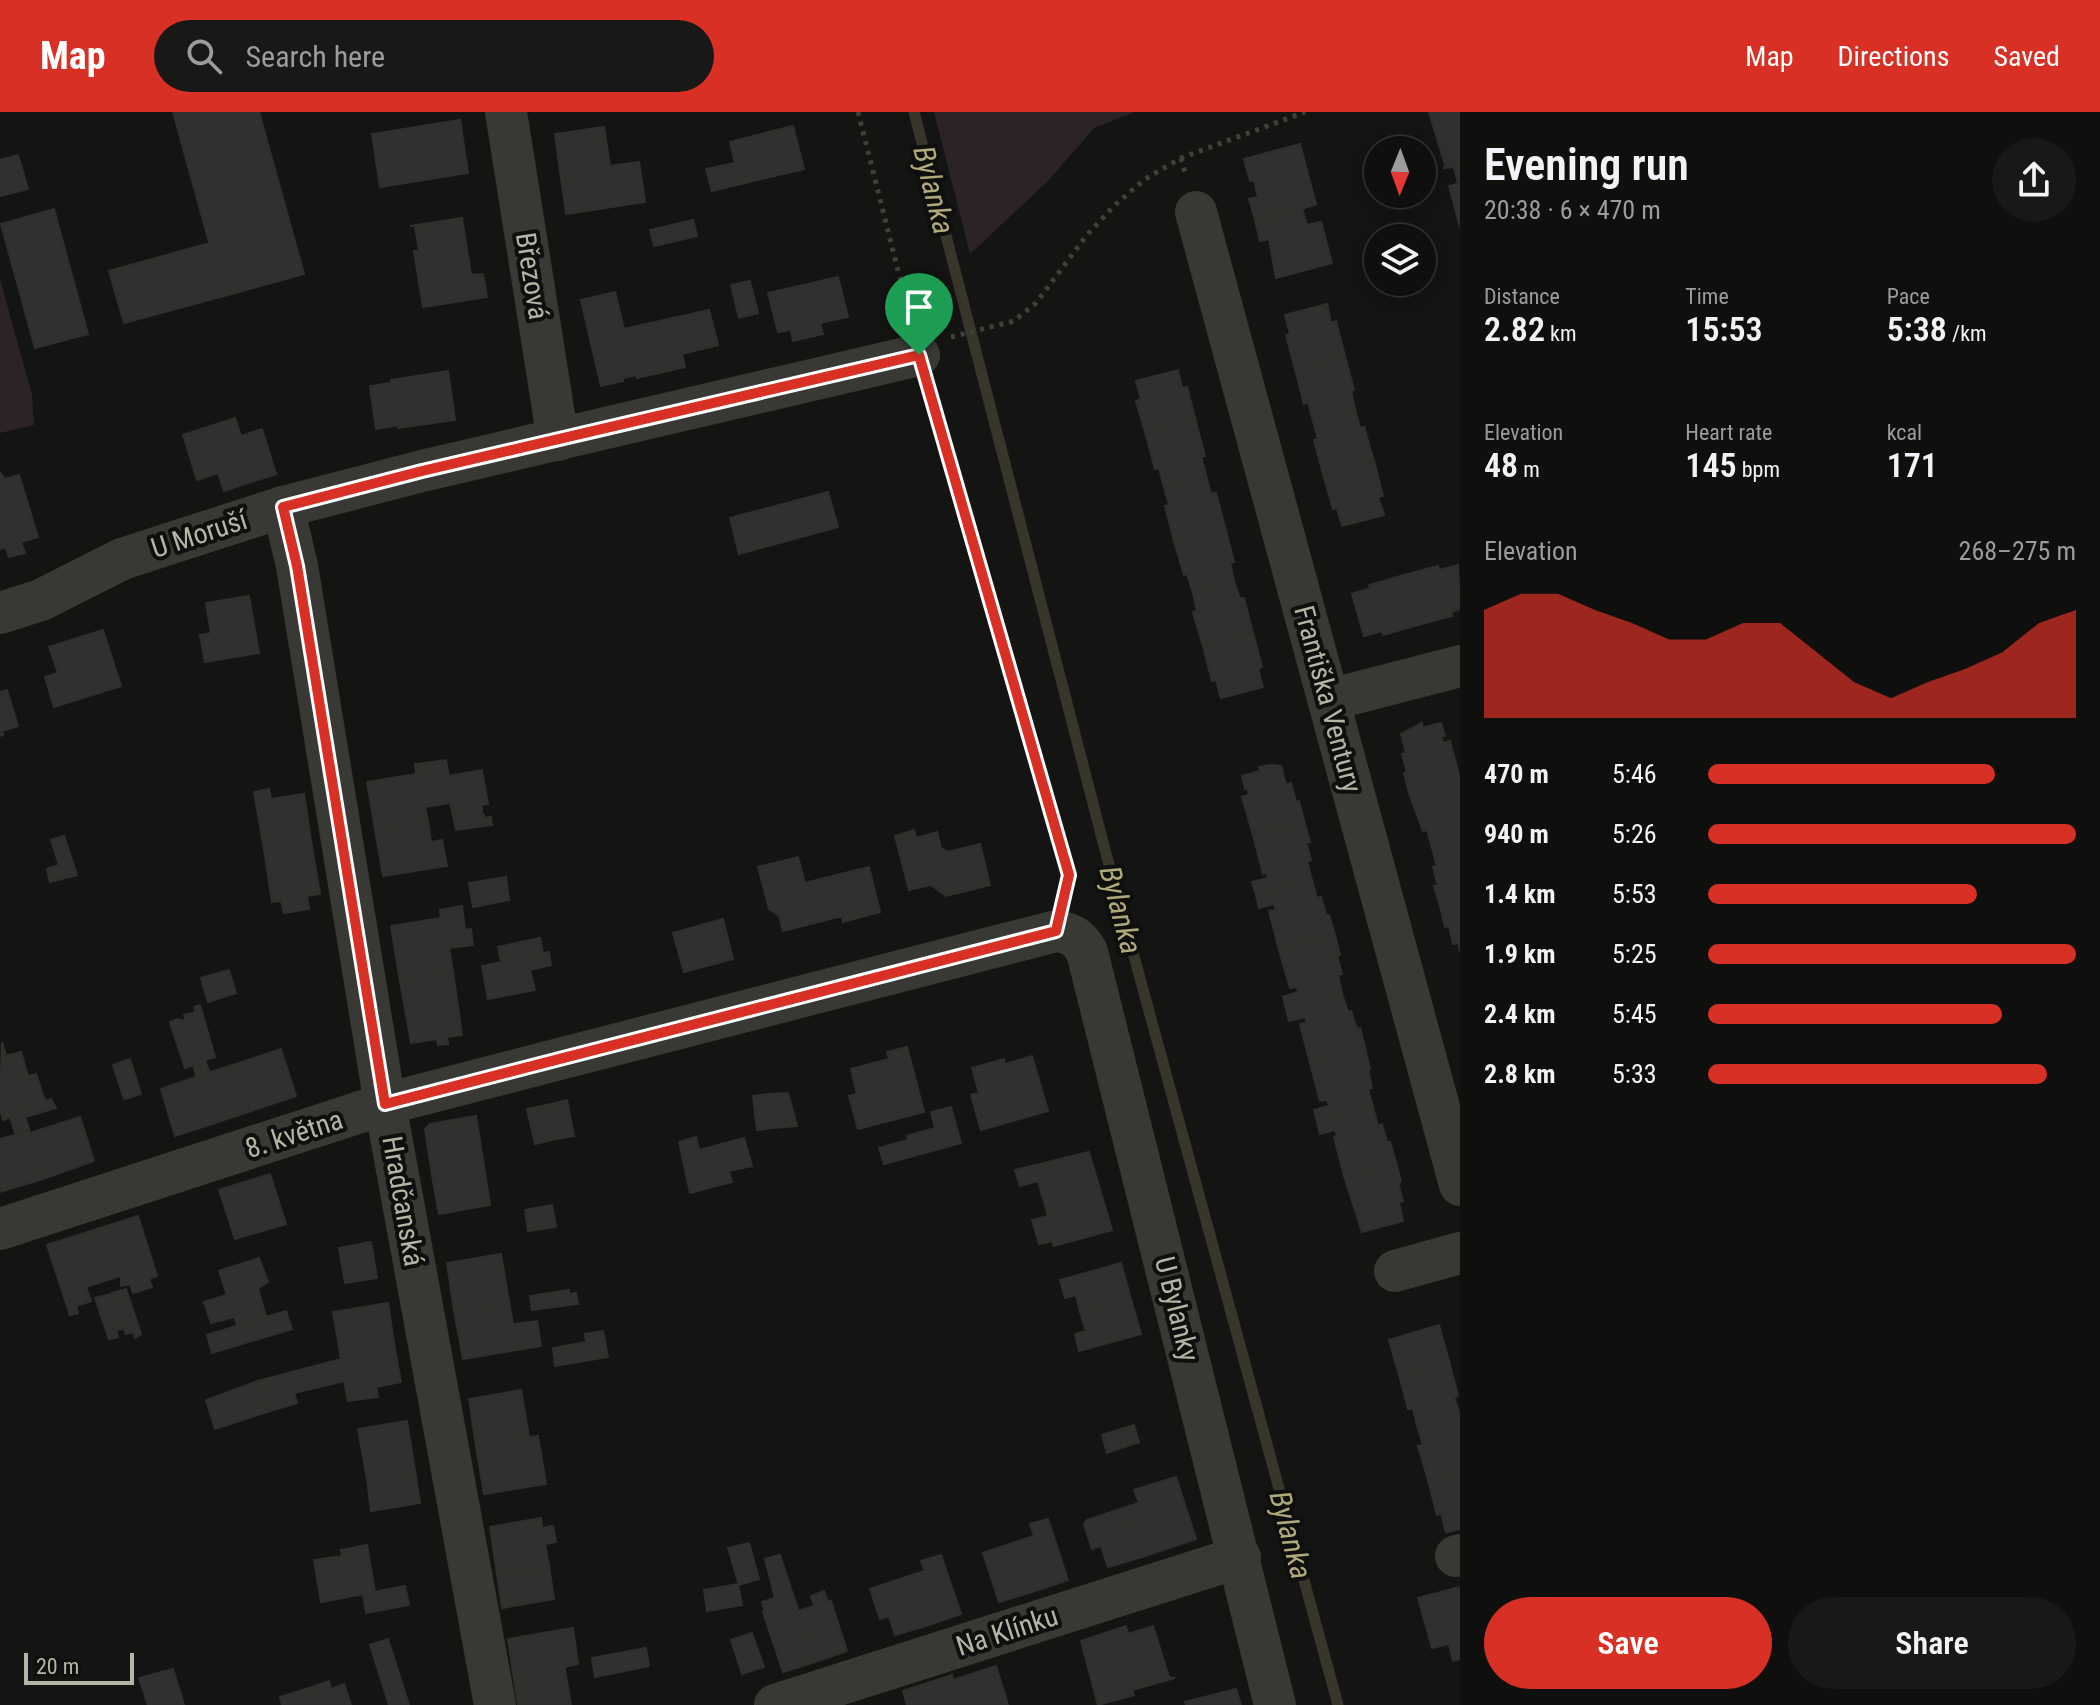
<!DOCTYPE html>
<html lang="en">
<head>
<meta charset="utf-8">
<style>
	:root { --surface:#0f0f0e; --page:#181817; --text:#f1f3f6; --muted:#9b9c9e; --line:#2f2f2e; --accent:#d93025 }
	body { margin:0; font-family:"Roboto Condensed",sans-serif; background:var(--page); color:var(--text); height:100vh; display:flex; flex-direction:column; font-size:30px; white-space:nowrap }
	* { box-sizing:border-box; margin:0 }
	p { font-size:26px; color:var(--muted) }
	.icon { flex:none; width:44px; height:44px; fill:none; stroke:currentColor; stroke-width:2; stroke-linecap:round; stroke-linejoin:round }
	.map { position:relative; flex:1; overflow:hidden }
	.sheet { display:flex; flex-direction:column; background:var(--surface); width:640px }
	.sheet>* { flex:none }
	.needle { width:52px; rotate:181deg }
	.controls { position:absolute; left:1364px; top:24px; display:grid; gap:16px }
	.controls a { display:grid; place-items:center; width:72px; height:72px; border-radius:50%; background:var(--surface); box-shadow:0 4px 20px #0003,0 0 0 2px var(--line); font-size:40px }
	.scale { position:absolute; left:24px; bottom:20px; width:110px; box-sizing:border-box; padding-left:8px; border:4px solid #b4b5a4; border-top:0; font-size:22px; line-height:28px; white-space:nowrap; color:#b4b5a4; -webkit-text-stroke:6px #0f0f0e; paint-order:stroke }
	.pin { position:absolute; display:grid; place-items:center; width:68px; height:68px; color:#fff; margin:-82px -34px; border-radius:50% 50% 50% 0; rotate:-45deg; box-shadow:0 0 8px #0007 }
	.pin .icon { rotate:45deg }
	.round { display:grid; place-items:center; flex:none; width:84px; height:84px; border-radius:42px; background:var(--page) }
	.overview { display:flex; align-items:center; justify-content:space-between; height:136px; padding:0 24px }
	h1 { font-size:44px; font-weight:600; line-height:60px }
	.stats { display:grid; grid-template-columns:repeat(3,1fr); gap:12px; height:136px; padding:8px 24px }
	.stats div { display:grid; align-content:center }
	.stats b { font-size:34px; font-weight:600 }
	.stats small { font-size:22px; font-weight:400 }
	.stats p { font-size:22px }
	.chart { height:224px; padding:16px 24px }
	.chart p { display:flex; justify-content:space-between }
	.chart svg { width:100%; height:144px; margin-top:8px; fill:var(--accent); opacity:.7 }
	.button { display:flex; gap:16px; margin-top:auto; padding:16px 24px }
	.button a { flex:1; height:92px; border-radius:48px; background:var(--accent); color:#fff; font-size:32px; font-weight:600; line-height:92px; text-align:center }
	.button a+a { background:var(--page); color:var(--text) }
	ul { padding:0 24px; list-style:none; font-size:26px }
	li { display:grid; grid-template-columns:128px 96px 1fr; align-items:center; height:60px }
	li i { height:20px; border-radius:10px; background:var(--accent) }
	header { display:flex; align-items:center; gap:48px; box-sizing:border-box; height:112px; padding:0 40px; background:var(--accent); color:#fff }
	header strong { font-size:38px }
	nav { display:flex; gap:44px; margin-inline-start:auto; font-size:28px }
	.search { width:560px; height:72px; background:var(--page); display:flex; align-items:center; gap:20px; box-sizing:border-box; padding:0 28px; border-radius:44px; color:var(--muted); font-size:30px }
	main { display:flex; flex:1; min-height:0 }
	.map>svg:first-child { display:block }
</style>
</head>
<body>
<header>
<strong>Map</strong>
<div class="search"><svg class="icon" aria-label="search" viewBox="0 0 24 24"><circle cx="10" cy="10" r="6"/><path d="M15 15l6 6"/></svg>Search here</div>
<nav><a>Map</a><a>Directions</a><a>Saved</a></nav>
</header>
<main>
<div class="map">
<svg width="1460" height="1593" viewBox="0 0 1460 1593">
	<rect width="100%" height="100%" fill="#141413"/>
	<g fill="#2c2328">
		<path d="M934,0H1135L1094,16L1049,68L970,142Z"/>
		<path d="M0,167L32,283L34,313L0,321Z"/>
	</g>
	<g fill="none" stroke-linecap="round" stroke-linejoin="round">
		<path stroke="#383629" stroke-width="11" d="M914,0L1104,734L1338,1593"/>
	</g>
	<g fill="#2f312e" stroke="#2f302d" stroke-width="2">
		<path d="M173,0H259L304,162L224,184Z"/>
		<path d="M1429,0H1460V51L1444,56L1445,53Z"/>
		<path d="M460,8L468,61L380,75L372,22Z"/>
		<path d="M793,14L804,57L712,79L706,57L735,51L730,30Z"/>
		<path d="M604,15L610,54L639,50L645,90L566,102L555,22Z"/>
		<path d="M1300,32L1316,92L1255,108L1249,87L1258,85L1254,68L1250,69L1244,47Z"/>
		<path d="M18,43L28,77L0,84V48Z"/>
		<path d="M1460,51V115L1449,74L1458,72L1454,55L1444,56Z"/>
		<path d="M1316,92L1302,97L1307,113L1321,110L1332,151L1276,166L1269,127L1260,129L1255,108Z"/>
		<path d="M54,97L88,222L35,236L1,112Z"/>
		<path d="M462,106L471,163L483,162L487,185L423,195L414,139H419L415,114H410Z"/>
		<path d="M693,108L697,124L654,134L650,118Z"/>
		<path d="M210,131L224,184L124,211L109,159Z"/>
		<path d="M838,165L848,205L820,211L823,222L793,229L791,218L778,220L768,181Z"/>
		<path d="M750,169L758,201L739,206L731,173Z"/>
		<path d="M615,180L624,217L709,198L718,233L682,242L685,255L637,266L636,263L623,266V269L601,274L581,188Z"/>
		<path d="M1327,192L1331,211L1336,209L1345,244L1295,257L1286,223L1290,222L1285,203Z"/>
		<path d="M1345,244L1354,278L1351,279L1355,297L1313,309L1308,290L1304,292L1295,257Z"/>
		<path d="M1178,258L1182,276L1187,275L1196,310L1146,323L1136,289L1141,287L1136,269Z"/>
		<path d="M448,259L455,308L398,316V313L376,317L370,274L391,271V268Z"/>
		<path d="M1355,297L1360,316L1364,315L1374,349L1323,362L1314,328L1318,327L1313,309Z"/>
		<path d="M235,306L241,324L262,317L276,362L224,379L218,361L197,368L183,323Z"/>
		<path d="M1196,310L1205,344L1201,345L1206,363L1164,375L1159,356L1155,357L1146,323Z"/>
		<path d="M1374,349L1383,384L1378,385L1384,403L1342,414L1337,396L1333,397L1323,362Z"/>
		<path d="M0,361L5,367L19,363L38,425L21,430L25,441L9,445L5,435L0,437Z"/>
		<path d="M1206,363L1211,382L1216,381L1225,415L1174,429L1165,394L1169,393L1164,375Z"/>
		<path d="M828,380L838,415L739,442L730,406Z"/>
		<path d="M1225,415L1234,450L1230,451L1234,469L1193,481L1187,462L1184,463L1174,429Z"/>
		<path d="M1458,453L1460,497L1451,500L1452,504L1418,513L1404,463L1438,454L1439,458Z"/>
		<path d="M1404,463L1418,513L1383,523L1382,519L1364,524L1352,482L1371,476L1369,473Z"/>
		<path d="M1234,469L1240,487L1244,486L1253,521L1203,534L1193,500L1197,499L1193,481Z"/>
		<path d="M249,484L259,541L205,550L200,523L211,521L206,491Z"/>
		<path d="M103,518L121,574L54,595L45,565L58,561L49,535Z"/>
		<path d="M1253,521L1262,555L1258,557L1263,575L1221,586L1216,568L1212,569L1203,534Z"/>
		<path d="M7,578L18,614L2,619L3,623L0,624V580Z"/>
		<path d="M1422,611V616L1441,611L1445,624H1441L1443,631L1450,629L1460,667L1409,681L1404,661L1407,660L1402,642L1406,641L1401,622Z"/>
		<path d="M446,648L449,664L482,658L488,692L482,693V700L453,704L450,691L425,695L428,709L375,717L367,670L416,662L415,652Z"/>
		<path d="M1271,653L1281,654L1286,673L1291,671L1296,690L1299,689L1304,709L1253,723L1242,685L1249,683L1248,677H1245L1242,664L1260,659L1259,655Z"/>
		<path d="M1460,667V728L1432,736L1427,718L1423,719L1409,681Z"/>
		<path d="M269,677L271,687L304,682L311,729L264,737L254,680Z"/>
		<path d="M482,700L485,706L491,705L492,713L456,718L453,704Z"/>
		<path d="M428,709L431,730L442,728L447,754L383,764L375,717Z"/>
		<path d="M1304,709L1310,730H1306L1311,748L1307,750L1312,768L1256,783L1252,770L1268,766L1266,760L1263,762L1253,723Z"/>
		<path d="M914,718L916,726L937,720L941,736L948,740L980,732L990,773L946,784L931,773L909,778L895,724Z"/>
		<path d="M64,724L77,763L50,770L47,757L59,753L51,728Z"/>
		<path d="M1460,728V789L1440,794L1434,774H1438L1433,755L1437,754L1432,736Z"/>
		<path d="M311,729L320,782L307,784L309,797L284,801L281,789L272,790L264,737Z"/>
		<path d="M798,745L805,771L869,755L880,800L843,810L842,804L783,819L779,804L769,797L758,755Z"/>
		<path d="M506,765L509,788L473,795L469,771Z"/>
		<path d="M1312,768L1317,786L1321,785L1326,803H1329L1335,823L1279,838L1269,799L1276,798L1274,792L1259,796L1256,783Z"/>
		<path d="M1460,789V840L1458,831L1453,832L1449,814L1445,815L1440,794Z"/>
		<path d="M462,794L465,818L471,817L473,833L449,836L453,860L400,869L391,814L441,806L440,798Z"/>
		<path d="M723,807L733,847L684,860L673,821Z"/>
		<path d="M1335,823L1340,843L1337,844L1342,862L1338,863L1342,882L1286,897L1283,885L1298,880L1297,875L1290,876L1279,838Z"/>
		<path d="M540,826L543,841L501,850L498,835Z"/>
		<path d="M549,840L551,853L530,858L535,878L488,887L482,854Z"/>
		<path d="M229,858L236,881L208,890L201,866Z"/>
		<path d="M453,860L462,923L447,925L448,932L438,933L437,927L411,931L400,869Z"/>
		<path d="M1342,882L1348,900L1351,899L1357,917L1360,916L1365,936L1310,951L1300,912L1307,911L1305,905L1289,909L1286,897Z"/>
		<path d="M200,893L215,945L205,948L209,959L202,963L184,903L196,900L194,895Z"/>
		<path d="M177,907L186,909L202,963L196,964L193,953L185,956L170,910Z"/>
		<path d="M2,930L29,1017L15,1021L10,1005L3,1008L0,997Z"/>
		<path d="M907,935L924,1000L858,1017L849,984L857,982L851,957L889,947L887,940Z"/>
		<path d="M1365,936L1370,957H1368L1372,976L1368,977L1373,995L1317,1010L1314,998L1329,994L1327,988L1320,989L1310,951Z"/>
		<path d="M281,937L296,984L218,1010L202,963Z"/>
		<path d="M21,940L28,964L36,962L45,989L51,987L56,996L26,1005L6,944Z"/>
		<path d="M1032,944L1048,999L981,1018L971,983L979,981L972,956L1004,947L1005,952Z"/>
		<path d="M130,947L141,982L124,987L113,953Z"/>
		<path d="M202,963L218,1010L175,1024L161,977Z"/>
		<path d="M788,981L797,1014L773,1016L770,982Z"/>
		<path d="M769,982L773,1016L757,1018L753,984Z"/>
		<path d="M567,988L574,1024L556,1027L547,993Z"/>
		<path d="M547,993L556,1027L535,1032L527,997Z"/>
		<path d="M951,995L961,1031L884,1052L879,1036L908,1028L907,1024L935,1016L931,1000Z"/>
		<path d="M1373,995L1378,1014L1382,1012L1387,1030H1390L1396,1050L1344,1064L1334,1025L1337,1024L1335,1018L1320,1022L1317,1010Z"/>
		<path d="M476,1004L485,1061L433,1069L425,1017L430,1012Z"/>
		<path d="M80,1005L94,1049L43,1067L30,1021Z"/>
		<path d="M29,1019L43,1067L0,1080V1027Z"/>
		<path d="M696,1025L699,1038L744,1026L752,1054L729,1059L732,1070L690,1081L679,1030Z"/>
		<path d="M1089,1040L1112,1118L1054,1134L1052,1129L1039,1132L1032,1108L1048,1104L1038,1069L1020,1074L1015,1058Z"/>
		<path d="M1396,1050L1401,1070L1398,1071L1403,1089L1399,1090L1403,1109L1362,1120L1344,1064Z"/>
		<path d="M485,1061L490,1093L439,1102L433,1069Z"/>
		<path d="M270,1062L286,1112L235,1127L219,1078Z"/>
		<path d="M552,1093L556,1115L528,1119L525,1098Z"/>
		<path d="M138,1104L157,1164L149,1167L152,1175L133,1181L130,1172L121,1174V1164L107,1168L91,1119Z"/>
		<path d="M91,1119L107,1168L86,1175L91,1189L76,1194L78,1201L70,1203L47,1133Z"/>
		<path d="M371,1130L377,1166L345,1171L339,1136Z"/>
		<path d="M501,1142L509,1190L454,1198L447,1151Z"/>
		<path d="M259,1146L268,1170L258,1176L266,1205L237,1213L219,1159Z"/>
		<path d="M1121,1151L1131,1187L1080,1200L1076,1183L1065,1186L1060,1168Z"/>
		<path d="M126,1177L141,1222L135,1226L133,1220L126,1222L112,1181Z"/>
		<path d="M569,1178V1182L576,1181L578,1192L532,1198L530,1184Z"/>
		<path d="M112,1182L124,1217L116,1218L118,1225L109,1227L95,1186Z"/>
		<path d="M227,1183L234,1205L211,1211L204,1190Z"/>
		<path d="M1131,1187L1141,1222L1079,1239L1075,1222L1086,1219L1080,1200Z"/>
		<path d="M509,1190L513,1212L537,1209L541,1234L463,1247L454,1198Z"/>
		<path d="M388,1191L395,1238L341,1247L333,1200Z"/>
		<path d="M286,1199L292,1217L212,1241L207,1223Z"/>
		<path d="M1439,1213L1449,1249L1399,1263L1389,1228Z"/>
		<path d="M603,1219L608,1245L555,1254L553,1236L586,1230L585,1222Z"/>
		<path d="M395,1238L401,1270L376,1275L378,1285L348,1289L344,1269L294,1281L297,1291L267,1300L258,1269L341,1247Z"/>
		<path d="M1449,1249L1458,1284L1454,1285L1460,1303L1417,1314L1413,1296L1408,1297L1399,1263Z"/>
		<path d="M258,1269L267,1300L215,1317L206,1288Z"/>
		<path d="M521,1278L529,1325L476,1334L469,1287Z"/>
		<path d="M1460,1303V1359L1428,1368L1418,1334L1423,1333L1417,1314Z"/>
		<path d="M407,1309L415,1359L367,1367L358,1317Z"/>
		<path d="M1134,1313L1139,1330L1107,1341L1102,1323Z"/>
		<path d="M538,1324L546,1372L484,1382L476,1334Z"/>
		<path d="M415,1359L420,1391L371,1399L367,1367Z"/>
		<path d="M1460,1359V1417L1446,1420L1441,1401L1437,1403L1428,1368Z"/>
		<path d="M1176,1365L1196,1427L1142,1445L1126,1395L1139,1391L1134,1378Z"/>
		<path d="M1126,1395L1142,1445L1108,1455L1101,1434L1092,1437L1084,1412L1087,1408Z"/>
		<path d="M541,1406L542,1416L553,1414L556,1430L545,1432L549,1454L497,1462L490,1415Z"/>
		<path d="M1048,1407L1068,1468L1032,1480L1015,1430L1034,1424L1030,1412Z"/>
		<path d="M1015,1430L1032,1480L999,1490L983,1441Z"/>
		<path d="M749,1431L759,1467L739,1473L728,1436Z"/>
		<path d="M367,1433L375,1480L321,1490L314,1448L342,1444L341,1438Z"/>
		<path d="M780,1443L815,1550L783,1560L763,1500L765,1499L762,1490L775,1486L765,1447Z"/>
		<path d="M941,1443L961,1502L929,1513L912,1463L925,1459L921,1449Z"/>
		<path d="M549,1454L554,1487L502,1496L497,1462Z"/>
		<path d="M912,1463L929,1513L895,1523L889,1504L880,1507L870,1477Z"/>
		<path d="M738,1472L742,1493L707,1499L704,1478Z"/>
		<path d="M405,1474L409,1493L366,1501L363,1482Z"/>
		<path d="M1460,1475V1547L1453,1549L1449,1532L1432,1536L1418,1486Z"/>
		<path d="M824,1479L828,1490L831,1489L847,1539L815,1550L799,1499L814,1494L811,1484Z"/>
		<path d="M1126,1514L1128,1522L1153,1514L1169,1565L1175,1566L1132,1578L1134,1583L1098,1593L1081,1529Z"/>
		<path d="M573,1516L578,1552L565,1555L564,1552L513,1561L508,1527Z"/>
		<path d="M752,1521L764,1555L742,1562L731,1528Z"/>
		<path d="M388,1527L409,1593H389L370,1533Z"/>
		<path d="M646,1536L649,1554L595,1565L592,1546Z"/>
		<path d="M564,1552L571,1593H518L513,1561Z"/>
		<path d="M996,1554L1008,1593H961L953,1568Z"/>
		<path d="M173,1557L184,1593H148L139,1566Z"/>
		<path d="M952,1563L961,1593H907L903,1579Z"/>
		<path d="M329,1569L336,1593H315L309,1576Z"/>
		<path d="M344,1572L351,1593H336L331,1577Z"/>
		<path d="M309,1576L315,1593H282L280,1585Z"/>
		<path d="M1236,1577L1241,1593H1186L1185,1590Z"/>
	</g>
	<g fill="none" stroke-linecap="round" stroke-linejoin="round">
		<g stroke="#40403a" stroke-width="5" stroke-dasharray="4 6" stroke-linecap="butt">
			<path d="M858,0L910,206"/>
			<path d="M1181,46L1186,64"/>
			<path d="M951,225L1014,209L1036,191L1086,124L1114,94L1145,67L1181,46L1305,0"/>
			<path d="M929,278L1069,763L1064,783"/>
		</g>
		<g stroke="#383934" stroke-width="42">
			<path d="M506,0L558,328"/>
			<path d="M1196,100L1460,1073"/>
			<path d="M283,395L297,454L385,992L495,1593"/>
			<path d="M0,501L41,488L122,447L283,395L422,359L919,243"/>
			<path d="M1329,588L1460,554"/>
			<path d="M0,1117L385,992L1056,819C1071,821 1080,826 1087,840L1275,1593"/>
			<path d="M1395,1159L1460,1141"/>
			<path d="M1456,1444L1460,1443"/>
			<path d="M775,1593L1240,1445"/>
		</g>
	</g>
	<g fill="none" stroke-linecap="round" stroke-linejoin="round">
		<defs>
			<path id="route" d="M919,243L1069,763L1056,819L385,992L297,454L283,395L422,359Z"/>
		</defs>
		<use href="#route" stroke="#fff" stroke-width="16"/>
		<use href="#route" stroke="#d93025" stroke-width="10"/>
	</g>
	<g text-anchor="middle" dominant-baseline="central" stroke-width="8" stroke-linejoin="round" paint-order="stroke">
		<g font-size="28" fill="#b4b5a4" stroke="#0f0f0e">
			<text transform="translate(532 164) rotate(81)">Březová</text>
			<text transform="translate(199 422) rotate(-18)">U Moruší</text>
			<text transform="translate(1328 587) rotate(75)">Františka Ventury</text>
			<text transform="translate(294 1022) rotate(-18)">8. května</text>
			<text transform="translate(403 1089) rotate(80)">Hradčanská</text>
			<text transform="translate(1177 1197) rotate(76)">U Bylanky</text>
			<text transform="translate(1007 1519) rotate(-18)">Na Klínku</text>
		</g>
		<g font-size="30" font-style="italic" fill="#b0a97b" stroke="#0f0f0e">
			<text transform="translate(934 78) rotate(76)">Bylanka</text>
			<text transform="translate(1121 798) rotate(75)">Bylanka</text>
			<text transform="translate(1291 1423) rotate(75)">Bylanka</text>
		</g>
	</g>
</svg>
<div class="controls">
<a><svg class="needle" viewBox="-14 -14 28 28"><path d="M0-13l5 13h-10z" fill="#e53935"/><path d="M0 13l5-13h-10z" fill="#9b9c9e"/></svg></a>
<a><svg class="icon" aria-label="layers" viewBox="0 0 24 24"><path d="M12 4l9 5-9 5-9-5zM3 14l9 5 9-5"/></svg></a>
</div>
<div class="scale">20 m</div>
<div class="pin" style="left:919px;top:243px;background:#1e9e55"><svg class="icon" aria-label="arrive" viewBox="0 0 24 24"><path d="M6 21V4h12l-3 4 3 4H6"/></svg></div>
</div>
<section class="sheet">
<div class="overview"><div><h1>Evening run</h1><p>20:38 · 6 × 470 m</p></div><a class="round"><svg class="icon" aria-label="share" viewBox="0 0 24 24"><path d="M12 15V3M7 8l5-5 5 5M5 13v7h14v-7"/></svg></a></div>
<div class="stats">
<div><p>Distance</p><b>2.82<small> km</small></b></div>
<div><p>Time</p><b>15:53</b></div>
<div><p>Pace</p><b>5:38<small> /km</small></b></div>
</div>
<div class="stats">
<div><p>Elevation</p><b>48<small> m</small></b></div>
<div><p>Heart rate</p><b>145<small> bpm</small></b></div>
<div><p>kcal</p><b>171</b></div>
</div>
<div class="chart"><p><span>Elevation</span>268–275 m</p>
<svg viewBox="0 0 160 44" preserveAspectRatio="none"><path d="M0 44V11L10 6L20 6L30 11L40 15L50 20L60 20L70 15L80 15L90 24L100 33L110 38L120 33L130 29L140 24L150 15L160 11V44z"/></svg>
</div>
<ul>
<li><b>470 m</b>5:46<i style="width:78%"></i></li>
<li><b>940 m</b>5:26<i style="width:100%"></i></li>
<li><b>1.4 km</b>5:53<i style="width:73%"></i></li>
<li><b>1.9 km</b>5:25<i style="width:100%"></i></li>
<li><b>2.4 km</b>5:45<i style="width:80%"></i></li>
<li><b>2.8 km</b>5:33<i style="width:92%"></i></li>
</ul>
<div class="button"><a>Save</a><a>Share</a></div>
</section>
</main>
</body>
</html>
